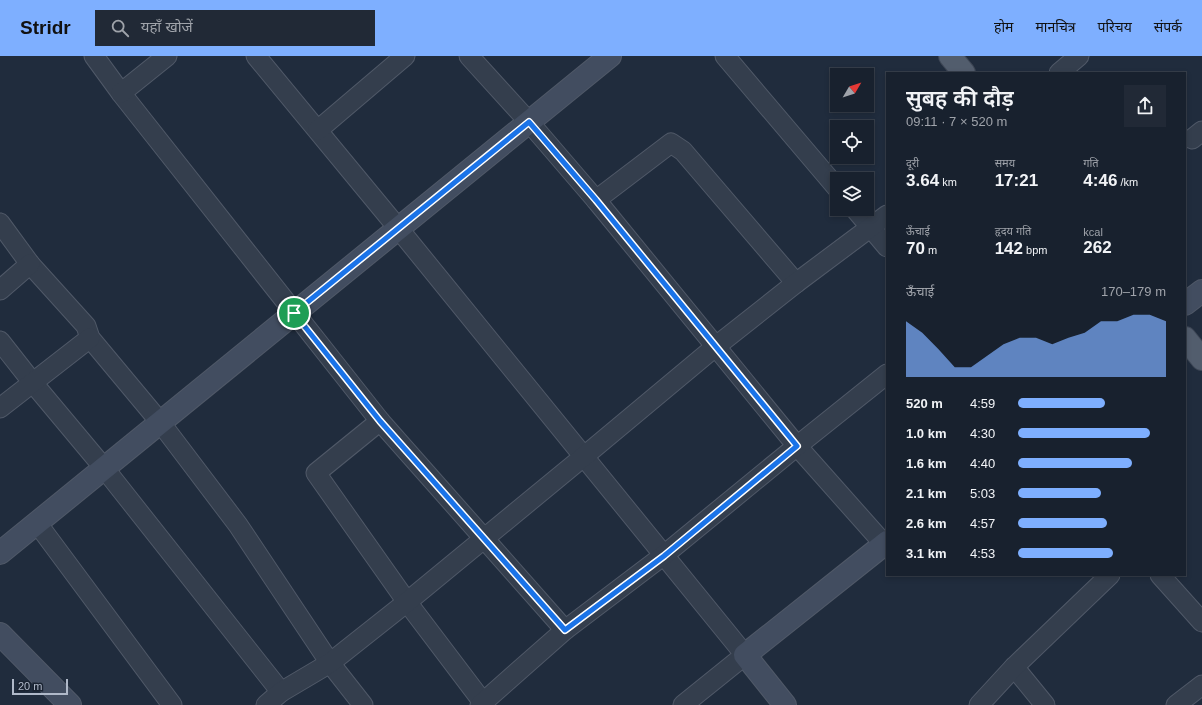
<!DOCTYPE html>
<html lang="hi">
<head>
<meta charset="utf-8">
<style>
	:root { --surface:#18212e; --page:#212936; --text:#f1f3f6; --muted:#9fa3aa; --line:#363e4a; --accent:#7eafff }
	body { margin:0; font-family:Helvetica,"Noto Sans Devanagari",sans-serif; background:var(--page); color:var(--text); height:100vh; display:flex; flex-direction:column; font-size:15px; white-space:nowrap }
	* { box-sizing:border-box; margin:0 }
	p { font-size:13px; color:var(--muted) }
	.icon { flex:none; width:22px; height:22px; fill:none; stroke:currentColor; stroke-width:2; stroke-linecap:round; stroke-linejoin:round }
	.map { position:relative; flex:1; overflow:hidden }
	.sheet { position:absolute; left:886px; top:16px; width:300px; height:504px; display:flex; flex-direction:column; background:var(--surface); border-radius:0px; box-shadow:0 2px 6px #0003,0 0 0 1px var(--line) }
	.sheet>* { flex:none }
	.needle { width:26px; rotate:51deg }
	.fabs { position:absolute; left:830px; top:12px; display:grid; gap:8px }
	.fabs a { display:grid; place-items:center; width:44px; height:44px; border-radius:0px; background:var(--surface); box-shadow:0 2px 6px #0003,0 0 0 1px var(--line); font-size:20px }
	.scale { position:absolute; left:12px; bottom:10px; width:56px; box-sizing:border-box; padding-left:4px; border:2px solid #b0b9c9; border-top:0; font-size:11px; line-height:14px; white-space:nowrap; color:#b0b9c9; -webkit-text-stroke:3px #1a2331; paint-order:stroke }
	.pin { position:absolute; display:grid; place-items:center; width:34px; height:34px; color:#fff; margin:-17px; border:2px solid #fff; border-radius:50%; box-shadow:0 1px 4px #0007 }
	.round { display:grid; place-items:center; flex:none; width:42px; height:42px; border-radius:0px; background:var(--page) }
	.headline { display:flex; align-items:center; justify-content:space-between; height:68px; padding:0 20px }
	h1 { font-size:22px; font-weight:600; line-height:30px }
	.metrics { display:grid; grid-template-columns:repeat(3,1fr); gap:6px; height:68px; padding:4px 20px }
	.metrics div { display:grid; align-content:center }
	.metrics b { font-size:17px; font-weight:600 }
	.metrics small { font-size:11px; font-weight:400 }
	.metrics p { font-size:11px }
	.chart { height:112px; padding:8px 20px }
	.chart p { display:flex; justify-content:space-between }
	.chart svg { width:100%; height:72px; margin-top:4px; fill:var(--accent); opacity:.7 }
	ul { padding:0 20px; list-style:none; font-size:13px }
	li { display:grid; grid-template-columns:64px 48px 1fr; align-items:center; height:30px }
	li i { height:10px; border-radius:5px; background:var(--accent) }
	header { display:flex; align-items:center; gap:24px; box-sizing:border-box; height:56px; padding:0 20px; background:var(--accent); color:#111 }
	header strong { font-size:19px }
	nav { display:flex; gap:22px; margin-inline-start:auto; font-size:14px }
	.search { width:280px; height:36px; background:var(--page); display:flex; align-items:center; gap:10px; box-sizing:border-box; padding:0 14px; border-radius:0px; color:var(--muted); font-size:15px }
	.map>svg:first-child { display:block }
</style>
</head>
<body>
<header>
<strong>Stridr</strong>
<div class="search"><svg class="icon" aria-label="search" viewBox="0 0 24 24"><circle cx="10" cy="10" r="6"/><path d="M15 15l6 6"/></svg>यहाँ खोजें</div>
<nav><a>होम</a><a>मानचित्र</a><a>परिचय</a><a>संपर्क</a></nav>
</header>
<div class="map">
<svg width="1202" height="649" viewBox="0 0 1202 649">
	<rect width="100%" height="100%" fill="#202c3d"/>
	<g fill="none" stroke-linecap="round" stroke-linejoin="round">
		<defs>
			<g id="street">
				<path d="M94,0L121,37L380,365L565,574"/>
				<path d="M256,0L398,172L745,599L683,649"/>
				<path d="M469,0L529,66L596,144L797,390L884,488"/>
				<path d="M725,0L837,132"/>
				<path d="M1059,17L1079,0"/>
				<path d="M121,37L167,0"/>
				<path d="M318,74L405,0"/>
				<path d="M1192,83L1202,75"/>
				<path d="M596,144L671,87L683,95L796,227"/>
				<path d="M855,153L887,191"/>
				<path d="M0,167L30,208L86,270L90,282L160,366L238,469L330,607L363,649"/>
				<path d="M0,234L30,208"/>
				<path d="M0,285L33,327L104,412L281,636"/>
				<path d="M0,352L90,282"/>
				<path d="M380,365L316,417L407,546L485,649"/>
				<path d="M37,467L172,649"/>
				<path d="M1160,519L1202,566"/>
				<path d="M1014,611L1045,649"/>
				<path d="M266,649L281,636L330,607L407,546L588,397L715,291L796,227L887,159"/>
				<path d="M480,649L565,574L664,499L797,390L887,318"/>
				<path d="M979,649L1014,611L1110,519"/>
				<path d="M1176,649L1202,629"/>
			</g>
			<g id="secondary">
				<path d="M1185,248L1202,235"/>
				<path d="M0,497L610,0"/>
				<path d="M0,578L70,649"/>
				<path d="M785,649L745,599L887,486"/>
			</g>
			<g id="primary">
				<path d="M950,0L964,17"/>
				<path d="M1185,282L1202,303"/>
			</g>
		</defs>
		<use href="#street" stroke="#505968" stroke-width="21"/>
		<use href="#secondary" stroke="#505968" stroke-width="24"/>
		<use href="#primary" stroke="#3e4756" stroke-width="24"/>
		<use href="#street" stroke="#343e4d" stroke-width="19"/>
		<use href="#secondary" stroke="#424d60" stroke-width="22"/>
		<use href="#primary" stroke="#525d6d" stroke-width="22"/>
	</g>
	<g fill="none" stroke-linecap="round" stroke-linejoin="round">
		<defs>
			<path id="route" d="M529,66L596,144L797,390L664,500L565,574L380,365L294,257Z"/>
		</defs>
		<use href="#route" stroke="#fff" stroke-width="8"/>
		<use href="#route" stroke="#1a73e8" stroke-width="5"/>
	</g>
</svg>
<div class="fabs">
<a><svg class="needle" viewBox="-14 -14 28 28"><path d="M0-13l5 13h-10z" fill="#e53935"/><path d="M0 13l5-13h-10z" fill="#9fa3aa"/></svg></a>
<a><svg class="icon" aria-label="locate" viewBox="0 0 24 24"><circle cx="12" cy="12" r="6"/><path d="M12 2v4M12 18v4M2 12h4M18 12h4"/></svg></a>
<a><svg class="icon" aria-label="layers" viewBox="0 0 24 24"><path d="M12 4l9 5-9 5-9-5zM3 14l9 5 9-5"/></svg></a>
</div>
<div class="scale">20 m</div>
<div class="pin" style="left:294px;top:257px;background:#1e9e55"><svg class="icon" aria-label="arrive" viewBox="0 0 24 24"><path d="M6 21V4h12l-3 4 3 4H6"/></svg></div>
<section class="sheet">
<div class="headline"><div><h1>सुबह की दौड़</h1><p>09:11 · 7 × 520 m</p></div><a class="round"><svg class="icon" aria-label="share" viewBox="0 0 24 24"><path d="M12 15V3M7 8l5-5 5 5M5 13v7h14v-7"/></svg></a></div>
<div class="metrics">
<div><p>दूरी</p><b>3.64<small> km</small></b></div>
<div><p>समय</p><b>17:21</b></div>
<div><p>गति</p><b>4:46<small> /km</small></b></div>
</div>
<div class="metrics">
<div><p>ऊँचाई</p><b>70<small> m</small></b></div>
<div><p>हृदय गति</p><b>142<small> bpm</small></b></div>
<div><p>kcal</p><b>262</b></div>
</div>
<div class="chart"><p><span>ऊँचाई</span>170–179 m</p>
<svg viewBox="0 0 160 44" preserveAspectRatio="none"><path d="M0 44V10L10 17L20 27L30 38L40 38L50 31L60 24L70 20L80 20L90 24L100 20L110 17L120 10L130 10L140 6L150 6L160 10V44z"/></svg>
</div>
<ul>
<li><b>520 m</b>4:59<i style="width:59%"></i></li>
<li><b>1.0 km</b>4:30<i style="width:89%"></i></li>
<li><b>1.6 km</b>4:40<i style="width:77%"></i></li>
<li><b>2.1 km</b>5:03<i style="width:56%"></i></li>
<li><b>2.6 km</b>4:57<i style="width:60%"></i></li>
<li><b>3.1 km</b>4:53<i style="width:64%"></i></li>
</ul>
</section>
</div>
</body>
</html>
